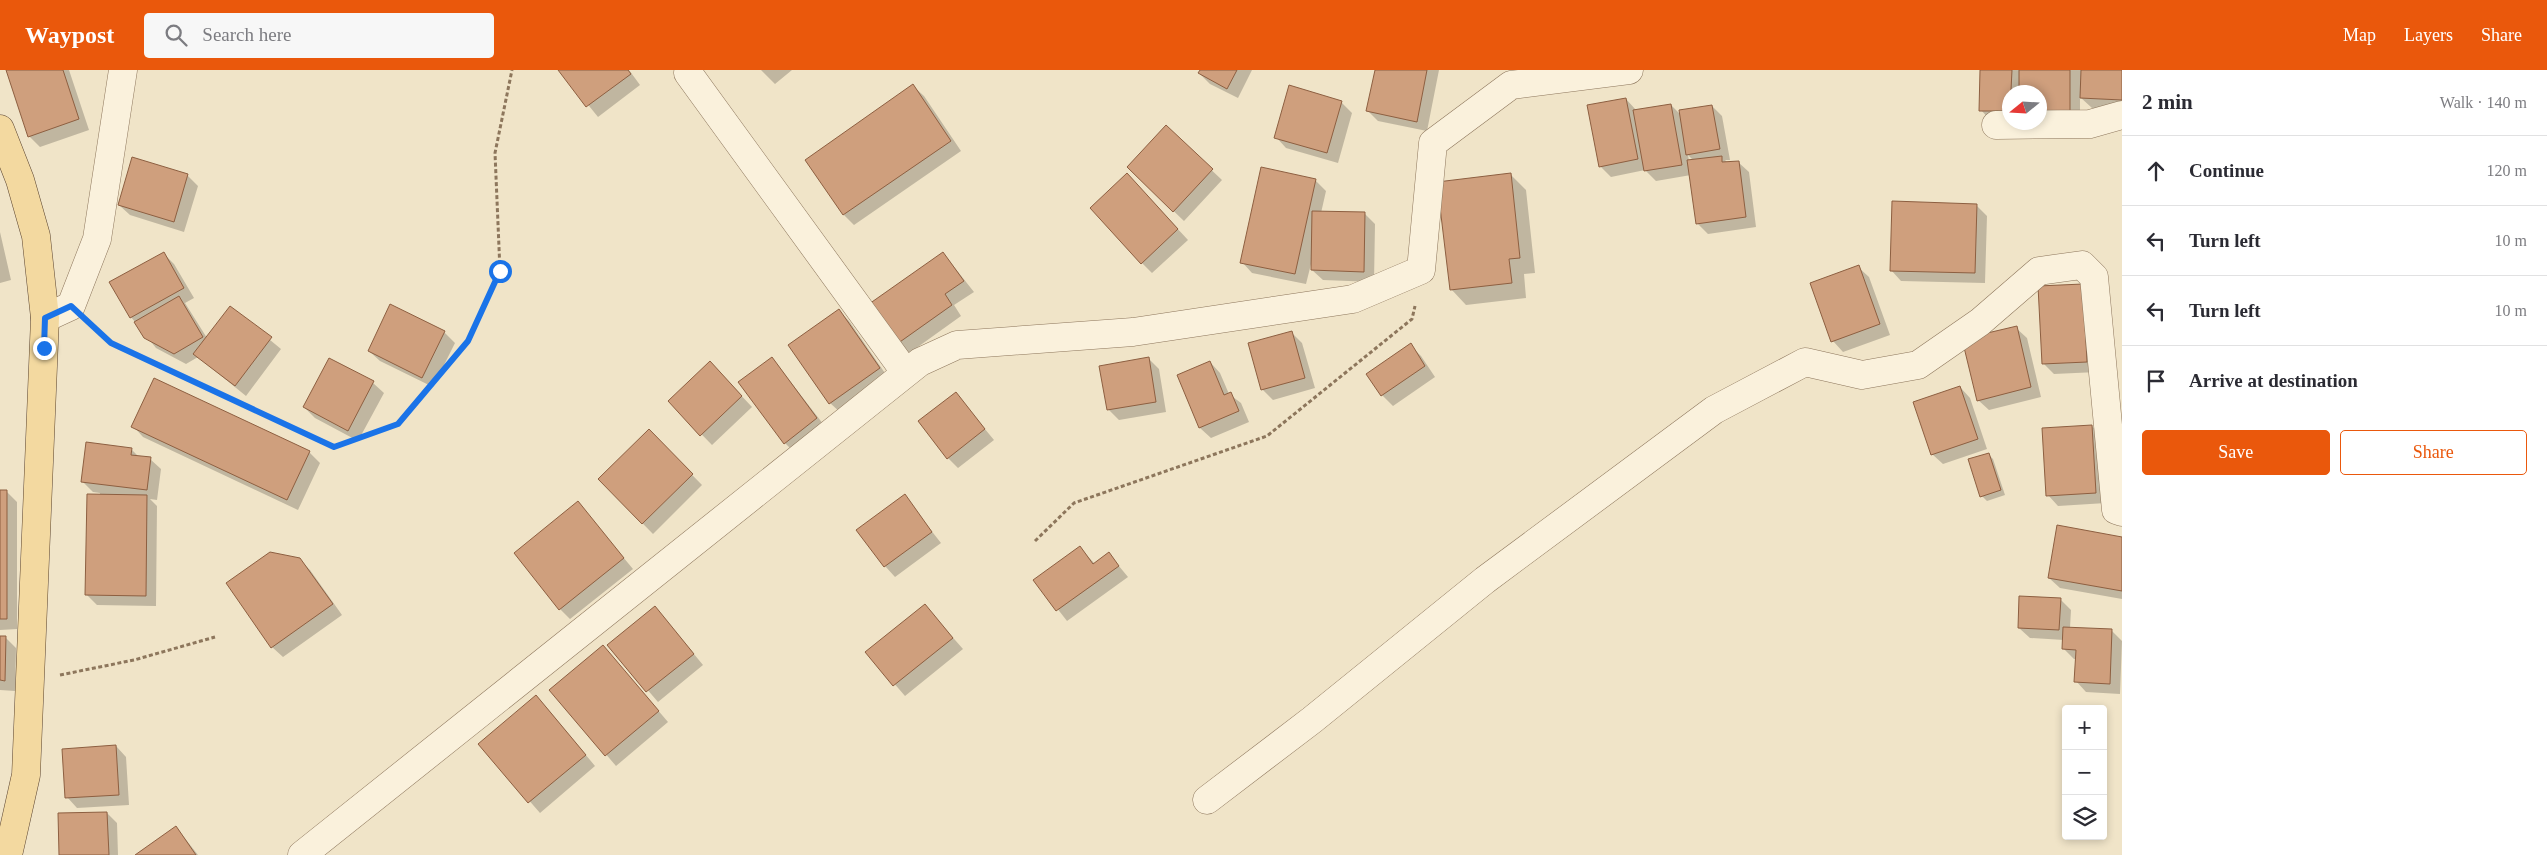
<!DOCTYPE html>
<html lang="en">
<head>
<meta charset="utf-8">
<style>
	:root { --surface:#fff; --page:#f7f7f7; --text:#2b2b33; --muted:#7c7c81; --line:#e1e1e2; --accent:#ea580c }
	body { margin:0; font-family:Georgia,serif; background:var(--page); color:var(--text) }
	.controls { position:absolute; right:15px; bottom:15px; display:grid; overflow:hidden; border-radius:5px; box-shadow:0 2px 8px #0003 }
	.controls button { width:45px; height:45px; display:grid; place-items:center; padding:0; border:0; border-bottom:1px solid var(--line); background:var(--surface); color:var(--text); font:25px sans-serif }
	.compass { position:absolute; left:2002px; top:15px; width:45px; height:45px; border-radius:50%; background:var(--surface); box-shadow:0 2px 8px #0003; rotate:252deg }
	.stop { position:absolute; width:15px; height:15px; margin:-11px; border:4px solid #1a73e8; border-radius:50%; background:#fff }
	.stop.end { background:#1a73e8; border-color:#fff; box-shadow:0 1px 5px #0008 }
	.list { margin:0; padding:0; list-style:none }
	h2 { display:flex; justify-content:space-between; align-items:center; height:65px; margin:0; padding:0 20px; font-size:21px }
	h2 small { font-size:16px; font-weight:400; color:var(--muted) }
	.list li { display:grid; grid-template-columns:32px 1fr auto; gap:15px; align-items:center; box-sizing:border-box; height:70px; padding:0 20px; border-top:1px solid var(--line) }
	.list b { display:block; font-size:19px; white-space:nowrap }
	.list em { font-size:16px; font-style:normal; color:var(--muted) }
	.actions { display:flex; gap:10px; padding:15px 20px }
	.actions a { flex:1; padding:11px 0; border:1px solid var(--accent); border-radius:5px; text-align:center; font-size:18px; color:var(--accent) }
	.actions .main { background:var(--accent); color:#fff }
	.icon { flex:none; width:28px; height:28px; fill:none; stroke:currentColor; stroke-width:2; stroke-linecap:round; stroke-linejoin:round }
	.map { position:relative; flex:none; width:2122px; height:785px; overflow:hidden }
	header { display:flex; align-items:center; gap:30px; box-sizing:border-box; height:70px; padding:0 25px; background:var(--accent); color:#fff }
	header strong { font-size:24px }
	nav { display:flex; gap:28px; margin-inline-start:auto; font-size:18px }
	.search { width:350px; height:45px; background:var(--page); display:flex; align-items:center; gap:12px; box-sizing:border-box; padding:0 18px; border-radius:5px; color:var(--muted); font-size:19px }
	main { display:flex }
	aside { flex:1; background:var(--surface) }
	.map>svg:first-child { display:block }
</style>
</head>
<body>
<header>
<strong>Waypost</strong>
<div class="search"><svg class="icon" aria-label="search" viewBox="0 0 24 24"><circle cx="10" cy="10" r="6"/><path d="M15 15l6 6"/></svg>Search here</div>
<nav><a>Map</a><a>Layers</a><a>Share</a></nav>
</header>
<main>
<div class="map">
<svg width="2122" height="785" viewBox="0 0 2122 785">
	<rect width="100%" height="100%" fill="#f0e4c8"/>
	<path fill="#0003" fill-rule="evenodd" d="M7,0H69L89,60L40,77L29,66Z
		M560,0H629L640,15L598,47Z
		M761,0H792L775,14Z
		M1201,0H1252L1238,28L1210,14L1199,3Z
		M1376,0H1439L1427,61L1378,51L1368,41Z
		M1981,0H2122V39L2092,38L2080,27V56L2040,52V22H2010V51H1991L1981,40Z
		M913,16L924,26L961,81L854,155L844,145Z
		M1626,29L1636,40L1671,35L1681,45L1712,36L1722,46L1730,90H1725L1728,93L1738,92L1749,102L1756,157L1708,164L1697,153L1691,105L1656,111L1645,100L1611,107L1600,96ZM1688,85L1694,91H1689Z
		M1341,32L1352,43L1338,93L1286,78L1276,67Z
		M1166,57L1222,110L1184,151L1139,108Z
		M187,105L198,116L184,162L130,145L119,135Z
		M1511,105L1526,120L1535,203L1524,204L1526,228L1466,235L1451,219Z
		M1315,110L1326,121L1321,143L1365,144L1375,154L1374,212L1323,210L1312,200V190L1306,214L1252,203L1242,192Z
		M1137,115L1188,170L1152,203L1142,193Z
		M1976,135L1987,146L1985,213L1901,211L1891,200Z
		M0,162L11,210L0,213Z
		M163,183L174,194L194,228L185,233L207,268L230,237L281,279L246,326L198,287L186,294L156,278L131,247Z
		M943,183L974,222L954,235L961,246L908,284L870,234Z
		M1858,197L1869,207L1890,265L1843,282L1833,271Z
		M2083,215L2097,302L2054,304L2044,294Z
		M839,241L849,251L889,309L841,343L830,333Z
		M2016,258L2027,268L2041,327L1989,340L1978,330Z
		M444,262L455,273L433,317L380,291L369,281Z
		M1291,262L1302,273L1315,318L1273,330L1262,319Z
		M1410,275L1421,286L1435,307L1393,336L1382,325Z
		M772,288L827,359L795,383L785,373Z
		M1148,288L1159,299L1166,342L1119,350L1108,339Z
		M330,289L373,313L384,323L358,371L315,348L304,337Z
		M1210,292L1220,303L1229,324L1241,333L1249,352L1211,368L1200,358L1178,305Z
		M720,303L752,337L712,375L669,331Z
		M1960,317L1970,328L1987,379L1943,394L1932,384Z
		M956,324L994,370L958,398L948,388Z
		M133,356L309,382L320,393L298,440L143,367Z
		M2092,356L2102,367L2106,433L2058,436L2048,425Z
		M649,361L702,415L653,464L599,409Z
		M131,379L139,387L150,389L161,399L157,430L150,429L157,436L156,536L97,535L86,524L100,423L93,422L83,412Z
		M1988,384L1993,389L2005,425L1987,431L1982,426Z
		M0,421H6L17,432V559L0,560Z
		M904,426L941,473L895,507L885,496Z
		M578,433L633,499L570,549L560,539Z
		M2122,468V529L2060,518L2049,508Z
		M1080,478L1095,494L1109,484L1128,507L1067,551L1035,510Z
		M299,489L310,500L342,545L283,587L272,577Z
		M2060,529L2071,540L2070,558L2112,561L2122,571L2120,624L2086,622L2076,611L2077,589H2074L2063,578L2064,570L2030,568L2019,558Z
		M925,536L963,579L905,626L867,582Z
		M665,549L703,595L658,632L609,575Z
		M0,567H5L16,578L15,621L0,620Z
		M603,576L668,652L616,696L551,620Z
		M546,637L595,696L540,743L480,674Z
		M116,676L126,687L129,735L77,738L67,727Z
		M107,743L117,753L118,785H60Z
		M176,757L198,785H137Z"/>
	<path fill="#cf9f7d" stroke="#8d5f41" d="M6,0H63L79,49L28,67Z
		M558,0H628L631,4L586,37Z
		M1200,0H1237L1227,19L1198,3Z
		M1375,0H1427L1417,52L1366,41Z
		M1980,0H2012L2010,41H1979Z
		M2019,0H2070V46H2040V22H2019Z
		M2081,0H2122V30L2080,28Z
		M913,14L951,71L843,145L805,90Z
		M1289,15L1342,31L1327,83L1274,68Z
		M1626,28L1638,89L1599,97L1587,35Z
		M1671,34L1682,95L1644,101L1633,40Z
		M1712,35L1720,79L1686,85L1679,40Z
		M1166,55L1213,99L1173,142L1127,97Z
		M1722,86V92L1739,91L1746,147L1696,154L1687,90Z
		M132,87L188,104L174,152L118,135Z
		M1261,97L1316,109L1295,204L1240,193Z
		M1127,103L1178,159L1141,194L1090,138Z
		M1511,103L1520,188L1509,189L1512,213L1450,220L1437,112Z
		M1892,131L1977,134L1975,203L1890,201Z
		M1312,141L1365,142L1364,202L1311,200Z
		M164,182L184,218L130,248L109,212Z
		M943,182L964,211L945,224L952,235L897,274L869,234Z
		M1859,195L1880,254L1831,272L1810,213Z
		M2083,214L2087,292L2042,294L2038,216Z
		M179,226L203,267L174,284L144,268L134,252Z
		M390,234L445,261L422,308L368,281Z
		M230,236L272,267L235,316L193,284Z
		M839,239L880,298L829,334L788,275Z
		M2017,256L2031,317L1977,331L1962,269Z
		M1292,261L1305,308L1261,320L1248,273Z
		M1411,273L1425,296L1381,326L1366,304Z
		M772,287L817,348L784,374L738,312Z
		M1149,287L1156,332L1107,340L1099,296Z
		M329,288L374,311L348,361L303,337Z
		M710,291L742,326L700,366L668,331Z
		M1210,291L1224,325L1231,322L1239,341L1199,358L1177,305Z
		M154,308L310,381L287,430L131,357Z
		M1960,316L1978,369L1931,385L1913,332Z
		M956,322L985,359L947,389L918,351Z
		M2092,355L2096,423L2046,426L2042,358Z
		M649,359L693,404L642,454L598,409Z
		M86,372L132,378L131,385L151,387L147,420L81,412Z
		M1989,383L2001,420L1980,427L1968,389Z
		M0,420H7V549H0Z
		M87,424L147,425L146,526L85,525Z
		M905,424L932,462L884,497L856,460Z
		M578,431L624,488L559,540L514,483Z
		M2057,455L2122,467V521L2048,508Z
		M1080,476L1093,494L1109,482L1119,496L1056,541L1033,510Z
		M270,482L300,488L333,534L271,578L226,513Z
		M2019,526L2061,528L2059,560L2018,558Z
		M925,534L953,568L893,616L865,582Z
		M655,536L694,584L646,622L607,575Z
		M2063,557L2112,559L2110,614L2074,612L2076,580L2062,579Z
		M0,566H6L5,611L0,610Z
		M603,575L659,641L605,686L549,620Z
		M536,625L586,685L528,733L478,674Z
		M116,675L119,725L65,728L62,679Z
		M107,742L109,785H59L58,743Z
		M176,756L196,785H135Z"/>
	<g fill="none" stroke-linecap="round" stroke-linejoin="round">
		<defs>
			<path id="minor" d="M688,3L906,303
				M1996,55L2090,54L2122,45
				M45,248L71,236L97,169L123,0
				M1207,730L1312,650L1485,510L1714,340L1805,292L1862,305L1918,295L1980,252L2039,201L2082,195L2094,207L2116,440L2122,442
				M302,785L920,292L957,275L1133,262L1353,229L1421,200L1433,73L1511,15L1629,0"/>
			<path id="major" d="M0,59L20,110L36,166L45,248L26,705L8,785"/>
		</defs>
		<use href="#minor" stroke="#8d765c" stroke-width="29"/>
		<use href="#major" stroke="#5b4430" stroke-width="29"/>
		<path stroke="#8d765c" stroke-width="3" stroke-dasharray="4 2.5" stroke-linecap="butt" d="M92,255L111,273L334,377L399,354L468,271L500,201L495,83L512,0
			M1035,471L1074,433L1267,366L1412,249L1415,236
			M60,605L134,590L215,567"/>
		<use href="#minor" stroke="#faf1dc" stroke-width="28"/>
		<use href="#major" stroke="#f3d9a0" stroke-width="28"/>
	</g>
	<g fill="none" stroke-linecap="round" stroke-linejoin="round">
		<path stroke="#1a73e8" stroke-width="6" d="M44,278L45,248L71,236L111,273L334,377L398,354L468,271L500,201"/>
	</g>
</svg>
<div class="controls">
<button>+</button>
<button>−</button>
<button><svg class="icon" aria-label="layers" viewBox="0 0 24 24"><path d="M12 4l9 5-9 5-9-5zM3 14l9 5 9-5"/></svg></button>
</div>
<svg class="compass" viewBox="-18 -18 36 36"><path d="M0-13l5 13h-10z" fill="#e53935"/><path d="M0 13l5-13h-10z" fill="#7c7c81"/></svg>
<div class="stop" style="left:500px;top:201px"></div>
<div class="stop end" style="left:44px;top:278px"></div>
</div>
<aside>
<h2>2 min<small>Walk · 140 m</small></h2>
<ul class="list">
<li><svg class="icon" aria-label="ahead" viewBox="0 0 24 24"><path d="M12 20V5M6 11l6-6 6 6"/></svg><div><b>Continue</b></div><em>120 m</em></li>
<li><svg class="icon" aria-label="left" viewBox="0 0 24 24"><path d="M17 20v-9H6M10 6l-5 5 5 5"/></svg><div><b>Turn left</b></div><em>10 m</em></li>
<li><svg class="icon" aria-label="left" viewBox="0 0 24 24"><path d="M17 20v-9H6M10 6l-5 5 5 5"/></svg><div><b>Turn left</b></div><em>10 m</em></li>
<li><svg class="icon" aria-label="arrive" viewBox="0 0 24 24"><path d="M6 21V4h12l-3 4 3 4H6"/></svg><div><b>Arrive at destination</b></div></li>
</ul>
<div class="actions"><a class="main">Save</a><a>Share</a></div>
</aside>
</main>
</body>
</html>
